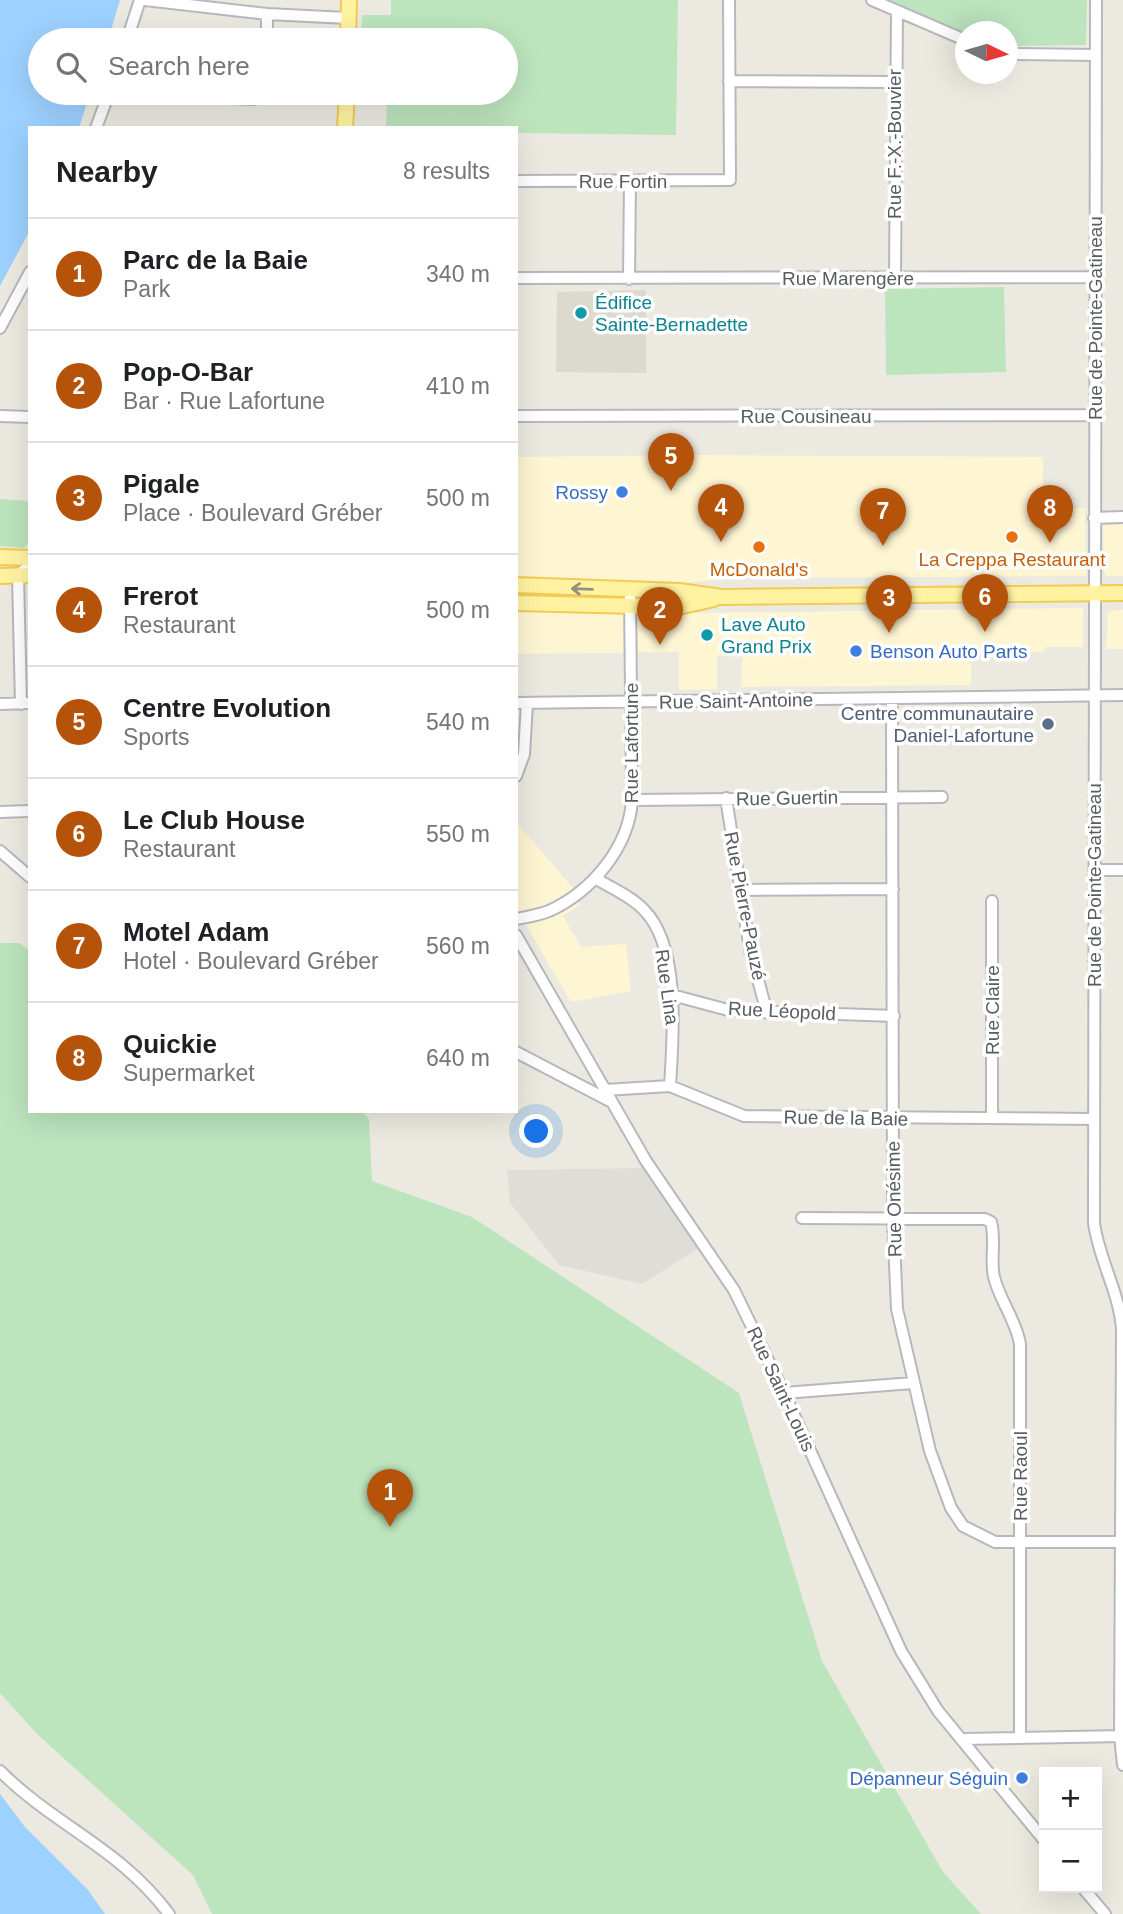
<!DOCTYPE html>
<html lang="en">
<head>
<meta charset="utf-8">
<style>
	:root { --surface:#fff; --page:#f2f2f2; --text:#202124; --muted:#757577; --line:#e0e0e0; --accent:#b45309 }
	body { margin:0; font-family:Arial,sans-serif; background:var(--page); color:var(--text) }
	.controls { position:absolute; right:21px; bottom:21px; display:grid; overflow:hidden; border-radius:0px; box-shadow:0 7px 28px #0002 }
	.controls button { width:63px; height:63px; display:grid; place-items:center; padding:0; border:0; border-bottom:2px solid var(--line); background:var(--surface); color:var(--text); font:35px sans-serif }
	.compass { position:absolute; left:955px; top:21px; width:63px; height:63px; border-radius:50%; background:var(--surface); box-shadow:0 7px 28px #0002; rotate:95deg }
	.you { position:absolute; left:537px; top:1132px; width:24px; height:24px; margin:-18px; border:5px solid #fff; border-radius:50%; background:#1a73e8; box-shadow:0 0 0 10px #1a73e833 }
	.badge { display:grid; place-items:center; width:46px; height:46px; border-radius:50%; background:var(--accent); color:#fff; font-size:23px; font-weight:700 }
	.pin { position:absolute; translate:-50% -58px; filter:drop-shadow(0 2px 4px #0008) }
	.pin::after { content:''; position:absolute; top:37px; width:24px; height:21px; background:inherit; clip-path:polygon(0 0,100% 0,50% 100%) }
	.list { margin:0; padding:0; list-style:none }
	h2 { display:flex; justify-content:space-between; align-items:center; height:91px; margin:0; padding:0 28px; font-size:30px }
	h2 small { font-size:23px; font-weight:400; color:var(--muted) }
	.list li { display:grid; grid-template-columns:46px 1fr auto; gap:21px; align-items:center; box-sizing:border-box; height:112px; padding:0 28px; border-top:2px solid var(--line) }
	.list b { display:block; font-size:26px; white-space:nowrap }
	.list p { margin:0; font-size:23px; white-space:nowrap; color:var(--muted) }
	.list em { font-size:23px; font-style:normal; color:var(--muted) }
	.icon { flex:none; width:38px; height:38px; fill:none; stroke:currentColor; stroke-width:2; stroke-linecap:round; stroke-linejoin:round }
	.map { position:relative; flex:none; width:1123px; height:1914px; overflow:hidden }
	.search { position:absolute; background:var(--surface); box-shadow:0 7px 28px #0002; left:28px; top:28px; width:490px; height:77px; display:flex; align-items:center; gap:18px; box-sizing:border-box; padding:0 24px; border-radius:38px; color:var(--muted); font-size:26px }
	.panel { position:absolute; background:var(--surface); box-shadow:0 7px 28px #0002; left:28px; top:126px; width:490px; height:987px; border-radius:0px }
	.map>svg:first-child { display:block }
</style>
</head>
<body>
<div class="map">
<svg width="1123" height="1914" viewBox="0 0 1123 1914">
	<rect width="100%" height="100%" fill="#eceae0"/>
	<path fill="#fef5d3" d="M688,455L1043,457V509L1085,508L1086,576L732,578L688,583L516,581V457Z
		M1103,524H1123V576H1106L1104,573Z
		M1083,608V647H1045L1044,652H971V685L741,687L742,656H717V689L679,690V652L516,654V611L617,614Z
		M1123,610V649H1106L1108,611Z
		M516,822L573,888L580,905L563,916L581,947L626,944L631,991L571,1002L516,908Z"/>
	<path fill="#dfddd8" d="M645,1168L704,1245L642,1284L559,1265L510,1203L507,1170Z"/>
	<path fill="#dcd9ce" d="M646,290V373L556,372L557,292Z"/>
	<path fill="#bce4bd" d="M391,0H678L676,135L516,133V128H386L387,93H506V40H361L362,15H391Z
		M887,0H1087L1086,45L1008,46L1007,32L965,33Z
		M1004,287L1006,372L886,375L885,289Z
		M0,499L30,501L28,544L24,548L0,546Z
		M0,943H19L30,951V1111H362L369,1119L372,1181L472,1217L739,1393L822,1661L943,1872L981,1914H212L193,1875L38,1735L0,1693Z"/>
	<path fill="#9dd1ff" d="M0,0H120L108,40H40V93H90L79,128H30V230L0,286Z
		M0,1794L25,1827L88,1890L105,1914H0Z"/>
	<g fill="none" stroke-linecap="round" stroke-linejoin="round">
		<defs>
			<path id="minor" d="M145,0L267,14L348,18
				M872,0L965,40
				M1096,0L1094,1223C1099,1260 1119,1291 1122,1329L1120,1736L1123,1765
				M127,40L140,0
				M267,40V14
				M1007,54L1096,55
				M729,81L894,82
				M176,96L254,99L263,93
				M96,128L109,93
				M516,181L730,180L729,0
				M516,278L1095,277
				M895,278L897,11
				M629,279L630,181
				M0,328L30,272
				M0,416L30,417
				M516,416L1095,415
				M1094,518L1123,517
				M892,699L893,1219L897,1309L930,1451L951,1508L963,1526L995,1542H1121
				M516,703L1123,695
				M0,704L30,703
				M21,704L18,575L30,565
				M516,776L524,754L527,703
				M726,798L750,950L767,1013
				M632,800L942,797
				M0,812L30,811
				M0,851L30,877
				M1094,870H1123
				M595,878C611,888 631,896 644,910C681,947 673,1038 670,1086
				M739,890L893,889
				M516,919C527,917 539,915 549,911C591,892 629,848 632,800L630,591
				M516,935L646,1161L734,1290L784,1393L901,1651L938,1711L1044,1840
				M672,995L728,1010L894,1016
				M516,1052L610,1101
				M605,1090L670,1086L744,1116L1094,1119
				M992,1118V901
				M802,1218L985,1219L991,1222C996,1240 990,1260 994,1277C1000,1301 1016,1320 1020,1344V1735
				M784,1393L913,1383
				M963,1739L1123,1736
				M0,1771C55,1826 120,1848 169,1914
				M1083,1888L1105,1914"/>
			<path id="major" d="M348,40L349,0
				M345,128L347,93
				M0,557L30,558
				M0,576L30,575
				M516,585L679,591L722,597L1123,593
				M516,603L678,607L714,599"/>
		</defs>
		<use href="#minor" stroke="#b6b8bd" stroke-width="14"/>
		<use href="#major" stroke="#f1cb54" stroke-width="18"/>
		<use href="#minor" stroke="#fff" stroke-width="10"/>
		<use href="#major" stroke="#fff3a2" stroke-width="14"/>
	</g>
	<defs><path id="oneway-shaft" d="M-6 0H5M1.5-3L5.5 0L1.5 3" fill="none" stroke-width="1.6" stroke-linecap="round" stroke-linejoin="round" transform="scale(1.75)"/></defs>
	<use stroke="#939178" href="#oneway-shaft" transform="translate(582 589) rotate(-178)"/>
	<g fill="#0f9aa8" stroke="#fff" stroke-width="2.5">
		<circle cx="581" cy="313" r="7"/>
		<circle cx="707" cy="635" r="7"/>
	</g>
	<g fill="#3f7fe0" stroke="#fff" stroke-width="2.5">
		<circle cx="622" cy="492" r="7"/>
		<circle cx="856" cy="651" r="7"/>
		<circle cx="1022" cy="1778" r="7"/>
	</g>
	<g fill="#e8710a" stroke="#fff" stroke-width="2.5">
		<circle cx="1012" cy="537" r="7"/>
		<circle cx="759" cy="547" r="7"/>
	</g>
	<circle fill="#5c6f8a" stroke="#fff" stroke-width="2.5" cx="1048" cy="724" r="7"/>
	<g text-anchor="middle" dominant-baseline="central" stroke-width="7" stroke-linejoin="round" paint-order="stroke">
		<g font-size="19" fill="#595c61" stroke="#fff">
			<text transform="translate(894 144) rotate(-90)">Rue F.-X.-Bouvier</text>
			<text x="623" y="181">Rue Fortin</text>
			<text x="848" y="278">Rue Marengère</text>
			<text transform="translate(1095 318) rotate(-90)">Rue de Pointe-Gatineau</text>
			<text x="806" y="416">Rue Cousineau</text>
			<text transform="translate(736 701) rotate(-1)">Rue Saint-Antoine</text>
			<text transform="translate(631 743) rotate(-90)">Rue Lafortune</text>
			<text transform="translate(787 798) rotate(-1)">Rue Guertin</text>
			<text transform="translate(1094 885) rotate(-90)">Rue de Pointe-Gatineau</text>
			<text transform="translate(745 906) rotate(79)">Rue Pierre-Pauzé</text>
			<text transform="translate(667 987) rotate(82)">Rue Lina</text>
			<text transform="translate(992 1010) rotate(-90)">Rue Claire</text>
			<text transform="translate(782 1011) rotate(3)">Rue Léopold</text>
			<text transform="translate(846 1118) rotate(1)">Rue de la Baie</text>
			<text transform="translate(894 1199) rotate(-91)">Rue Onésime</text>
			<text transform="translate(781 1389) rotate(65)">Rue Saint-Louis</text>
			<text transform="translate(1020 1476) rotate(-90)">Rue Raoul</text>
		</g>
		<g font-size="19" fill="#0d838f" stroke="#fff" text-anchor="start">
			<text x="595" y="302">Édifice<tspan x="595" dy="22">Sainte-Bernadette</tspan></text>
			<text x="721" y="624">Lave Auto<tspan x="721" dy="22">Grand Prix</tspan></text>
		</g>
		<g font-size="19" fill="#366cbe" stroke="#fff" text-anchor="end">
			<text x="608" y="492">Rossy</text>
			<text x="870" y="651" text-anchor="start">Benson Auto Parts</text>
			<text x="1008" y="1778">Dépanneur Séguin</text>
		</g>
		<g font-size="19" fill="#c56008" stroke="#fff">
			<text x="1012" y="559">La Creppa Restaurant</text>
			<text x="759" y="569">McDonald's</text>
		</g>
		<g font-size="19" fill="#4e5e75" stroke="#fff" text-anchor="end">
			<text x="1034" y="713">Centre communautaire<tspan x="1034" dy="22">Daniel-Lafortune</tspan></text>
		</g>
	</g>
</svg>
<div class="controls">
<button>+</button>
<button>−</button>
</div>
<svg class="compass" viewBox="-18 -18 36 36"><path d="M0-13l5 13h-10z" fill="#e53935"/><path d="M0 13l5-13h-10z" fill="#757577"/></svg>
<div class="you"></div>
<div class="pin badge" style="left:390px;top:1527px">1</div>
<div class="pin badge" style="left:660px;top:645px">2</div>
<div class="pin badge" style="left:889px;top:633px">3</div>
<div class="pin badge" style="left:721px;top:542px">4</div>
<div class="pin badge" style="left:671px;top:491px">5</div>
<div class="pin badge" style="left:985px;top:632px">6</div>
<div class="pin badge" style="left:883px;top:546px">7</div>
<div class="pin badge" style="left:1050px;top:543px">8</div>
<div class="search"><svg class="icon" aria-label="search" viewBox="0 0 24 24"><circle cx="10" cy="10" r="6"/><path d="M15 15l6 6"/></svg>Search here</div>
<section class="panel">
<h2>Nearby<small>8 results</small></h2>
<ul class="list">
<li><span class="badge">1</span><div><b>Parc de la Baie</b><p>Park</p></div><em>340 m</em></li>
<li><span class="badge">2</span><div><b>Pop-O-Bar</b><p>Bar · Rue Lafortune</p></div><em>410 m</em></li>
<li><span class="badge">3</span><div><b>Pigale</b><p>Place · Boulevard Gréber</p></div><em>500 m</em></li>
<li><span class="badge">4</span><div><b>Frerot</b><p>Restaurant</p></div><em>500 m</em></li>
<li><span class="badge">5</span><div><b>Centre Evolution</b><p>Sports</p></div><em>540 m</em></li>
<li><span class="badge">6</span><div><b>Le Club House</b><p>Restaurant</p></div><em>550 m</em></li>
<li><span class="badge">7</span><div><b>Motel Adam</b><p>Hotel · Boulevard Gréber</p></div><em>560 m</em></li>
<li><span class="badge">8</span><div><b>Quickie</b><p>Supermarket</p></div><em>640 m</em></li>
</ul>
</section>
</div>
</body>
</html>
